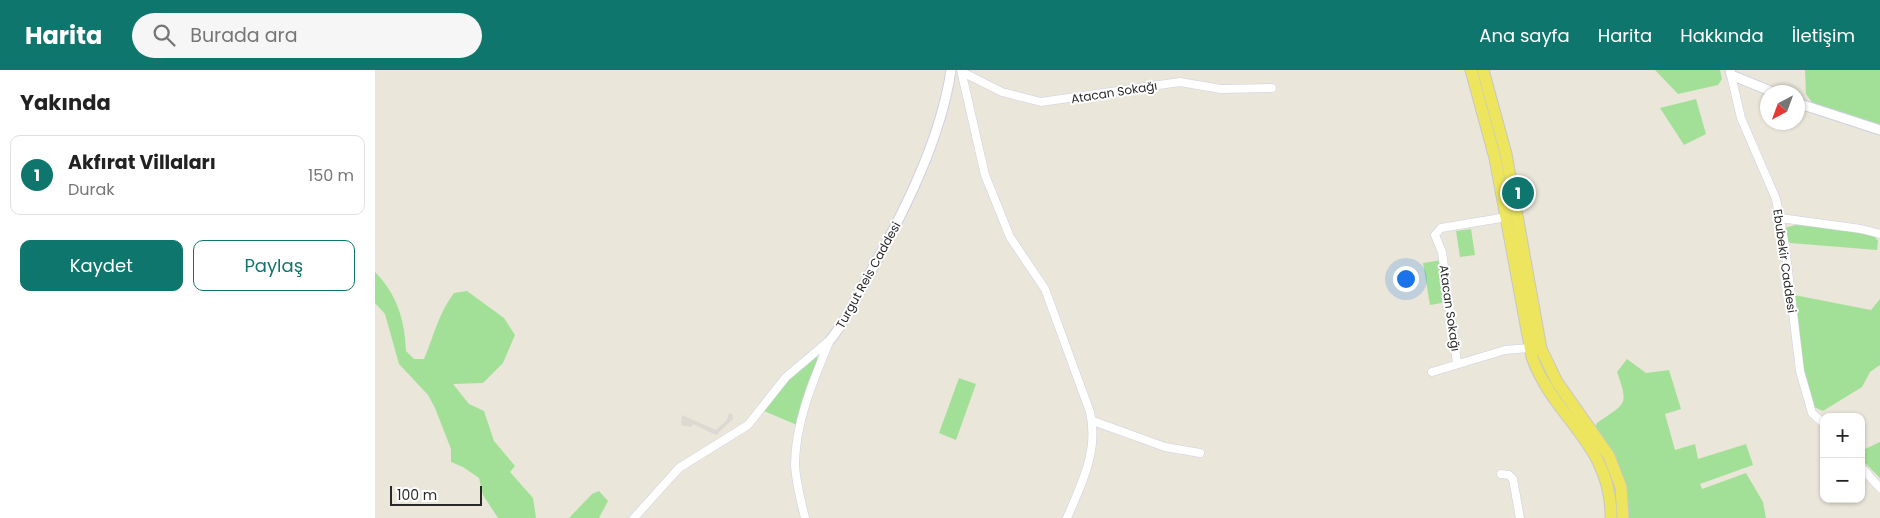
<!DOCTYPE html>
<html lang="tr">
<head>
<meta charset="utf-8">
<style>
	:root { --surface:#fff; --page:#f6f6f6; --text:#222; --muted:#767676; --line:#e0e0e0; --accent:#0f766e }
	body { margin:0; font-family:Poppins,sans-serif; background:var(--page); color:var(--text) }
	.controls { position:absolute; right:15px; bottom:15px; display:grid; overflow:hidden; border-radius:10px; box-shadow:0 1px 4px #0004 }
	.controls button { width:45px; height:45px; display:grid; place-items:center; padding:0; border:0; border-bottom:1px solid var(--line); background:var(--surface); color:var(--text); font:25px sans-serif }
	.compass { position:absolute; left:1385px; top:15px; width:45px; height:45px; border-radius:50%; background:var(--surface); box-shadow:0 1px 4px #0004; rotate:221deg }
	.scale { position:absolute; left:15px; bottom:12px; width:92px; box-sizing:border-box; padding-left:5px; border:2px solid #282828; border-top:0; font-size:14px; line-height:18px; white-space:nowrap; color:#282828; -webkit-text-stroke:4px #fff; paint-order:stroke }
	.you { position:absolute; left:1030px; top:208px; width:18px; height:18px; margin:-12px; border:4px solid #fff; border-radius:50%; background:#1a73e8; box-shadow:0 0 0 8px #1a73e833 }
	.badge { display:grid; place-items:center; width:32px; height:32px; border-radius:50%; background:var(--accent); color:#fff; font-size:16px; font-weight:700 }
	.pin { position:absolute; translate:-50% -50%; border:2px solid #fff; box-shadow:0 1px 5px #0006 }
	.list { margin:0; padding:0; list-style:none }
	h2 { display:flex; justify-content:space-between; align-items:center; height:65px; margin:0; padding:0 20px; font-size:21px }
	h2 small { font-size:16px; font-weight:400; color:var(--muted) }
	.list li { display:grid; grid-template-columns:32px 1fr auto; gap:15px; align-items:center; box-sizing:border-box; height:80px; margin:0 10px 10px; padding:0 10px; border:1px solid var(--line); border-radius:10px }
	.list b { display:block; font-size:19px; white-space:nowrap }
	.list p { margin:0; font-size:16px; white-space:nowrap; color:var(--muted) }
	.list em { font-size:16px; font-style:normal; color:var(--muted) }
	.actions { display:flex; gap:10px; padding:15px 20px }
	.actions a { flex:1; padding:11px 0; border:1px solid var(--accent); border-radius:10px; text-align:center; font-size:18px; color:var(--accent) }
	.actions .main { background:var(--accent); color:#fff }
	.icon { flex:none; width:28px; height:28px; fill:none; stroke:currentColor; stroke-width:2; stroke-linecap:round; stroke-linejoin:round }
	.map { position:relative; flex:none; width:1505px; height:448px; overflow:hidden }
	header { display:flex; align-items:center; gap:30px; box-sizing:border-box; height:70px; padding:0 25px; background:var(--accent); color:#fff }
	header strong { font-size:24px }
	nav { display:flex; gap:28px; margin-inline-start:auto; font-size:18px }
	.search { width:350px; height:45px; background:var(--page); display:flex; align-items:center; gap:12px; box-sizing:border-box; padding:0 18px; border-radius:28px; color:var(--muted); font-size:19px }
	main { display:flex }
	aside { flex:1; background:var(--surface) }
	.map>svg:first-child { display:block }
</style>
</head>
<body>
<header>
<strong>Harita</strong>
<div class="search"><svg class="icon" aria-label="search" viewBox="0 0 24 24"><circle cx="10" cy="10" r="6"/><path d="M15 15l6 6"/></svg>Burada ara</div>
<nav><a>Ana sayfa</a><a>Harita</a><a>Hakkında</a><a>İletişim</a></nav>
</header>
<main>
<aside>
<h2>Yakında<small></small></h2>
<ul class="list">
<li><span class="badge">1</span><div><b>Akfırat Villaları</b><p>Durak</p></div><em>150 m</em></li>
</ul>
<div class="actions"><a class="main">Kaydet</a><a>Paylaş</a></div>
</aside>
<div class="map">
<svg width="1505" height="448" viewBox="0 0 1505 448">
	<rect width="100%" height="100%" fill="#eae6da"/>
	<path fill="#a3e097" d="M1280,0H1345L1347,9L1343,15L1303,24Z
		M1430,0H1505V56L1438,34L1431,24Z
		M1321,29L1331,64L1309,75L1285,38Z
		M1421,155L1457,158L1499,166L1503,171L1502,180L1415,173L1410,167L1409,158Z
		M1096,159L1100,185L1085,187L1081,161Z
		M1067,190L1073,232L1055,235L1048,193Z
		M0,202C22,224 30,251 31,281L39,289H49C59,266 63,244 79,223L92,221L129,248L140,265L128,293L108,313L78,314L94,334L109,341L119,371L140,396L135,402L158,428L161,448H123L108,425L104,408L88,397L76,392V379L60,338L53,325L24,294L10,244L0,233Z
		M1419,225L1496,240L1505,229V295L1495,302L1487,317L1448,341L1439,337L1429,302Z
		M441,287L444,288L432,315L422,355L389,341L406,316Z
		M1252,289L1271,303L1294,300L1306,339L1290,344L1300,380L1320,374L1323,389L1371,374L1378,395L1325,414L1327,419L1371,403L1388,432L1391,448H1252C1249,409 1243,388 1220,357L1222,353C1251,333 1254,336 1242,302Z
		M584,308L601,314L581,370L564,363Z
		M1505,372V408L1486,389V381Z
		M224,421L233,431L224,448H194L217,424Z"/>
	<path fill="#dbd9d1" d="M354,343L358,345V349L341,365L318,354L316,357L306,355L307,345L341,360L352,350Z"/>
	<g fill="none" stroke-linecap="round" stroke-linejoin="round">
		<defs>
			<path id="minor" d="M586,0L610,105L635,167L670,219L715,342C724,380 707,413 692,448
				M587,2L627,22L666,32L805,12L846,19L897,18
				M1356,5L1366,48L1401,129L1410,176L1425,301L1437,343L1449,354
				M1405,148L1486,159L1505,164
				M1082,293L1067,182L1060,165L1066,158L1132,147
				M1057,302L1130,280L1154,278
				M718,351L790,377L825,383
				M1486,397L1505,418
				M1126,404L1134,405L1138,409L1145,448
				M259,448L304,398L373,355L411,307L456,269
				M430,448C426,431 421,413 420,395C420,352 439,309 455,270"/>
			<path id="tertiary" d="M1355,0L1356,5L1398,22
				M1422,33L1505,60
				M456,269C472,249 483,225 495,203C529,142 566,69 576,0"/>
			<path id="primary" d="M1096,0L1120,88L1157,287C1179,349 1237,374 1236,448
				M1108,0L1131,84L1166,279L1182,312L1234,386L1246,417L1248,448"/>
		</defs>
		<use href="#minor" stroke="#cfcfe1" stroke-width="9"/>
		<use href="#tertiary" stroke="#cfcfe1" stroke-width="11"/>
		<use href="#primary" stroke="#c7c7c7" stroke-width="13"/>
		<use href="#minor" stroke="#fff" stroke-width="8"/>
		<use href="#tertiary" stroke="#fff" stroke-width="9"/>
		<use href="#primary" stroke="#ece55d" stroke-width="11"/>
	</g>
	<g text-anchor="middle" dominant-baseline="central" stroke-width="4" stroke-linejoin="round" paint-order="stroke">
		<g font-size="12" fill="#282828" stroke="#fff">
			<text transform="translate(739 22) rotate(-9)">Atacan Sokağı</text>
			<text transform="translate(1410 191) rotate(82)">Ebubekir Caddesi</text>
			<text transform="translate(493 205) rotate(-61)">Turgut Reis Caddesi</text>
			<text transform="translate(1075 238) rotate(82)">Atacan Sokağı</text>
		</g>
	</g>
</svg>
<div class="controls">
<button>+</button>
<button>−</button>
</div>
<svg class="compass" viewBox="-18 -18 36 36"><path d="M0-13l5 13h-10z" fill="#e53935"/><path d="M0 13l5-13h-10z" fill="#767676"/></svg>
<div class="scale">100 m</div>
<div class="you"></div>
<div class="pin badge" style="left:1143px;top:123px">1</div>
</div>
</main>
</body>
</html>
